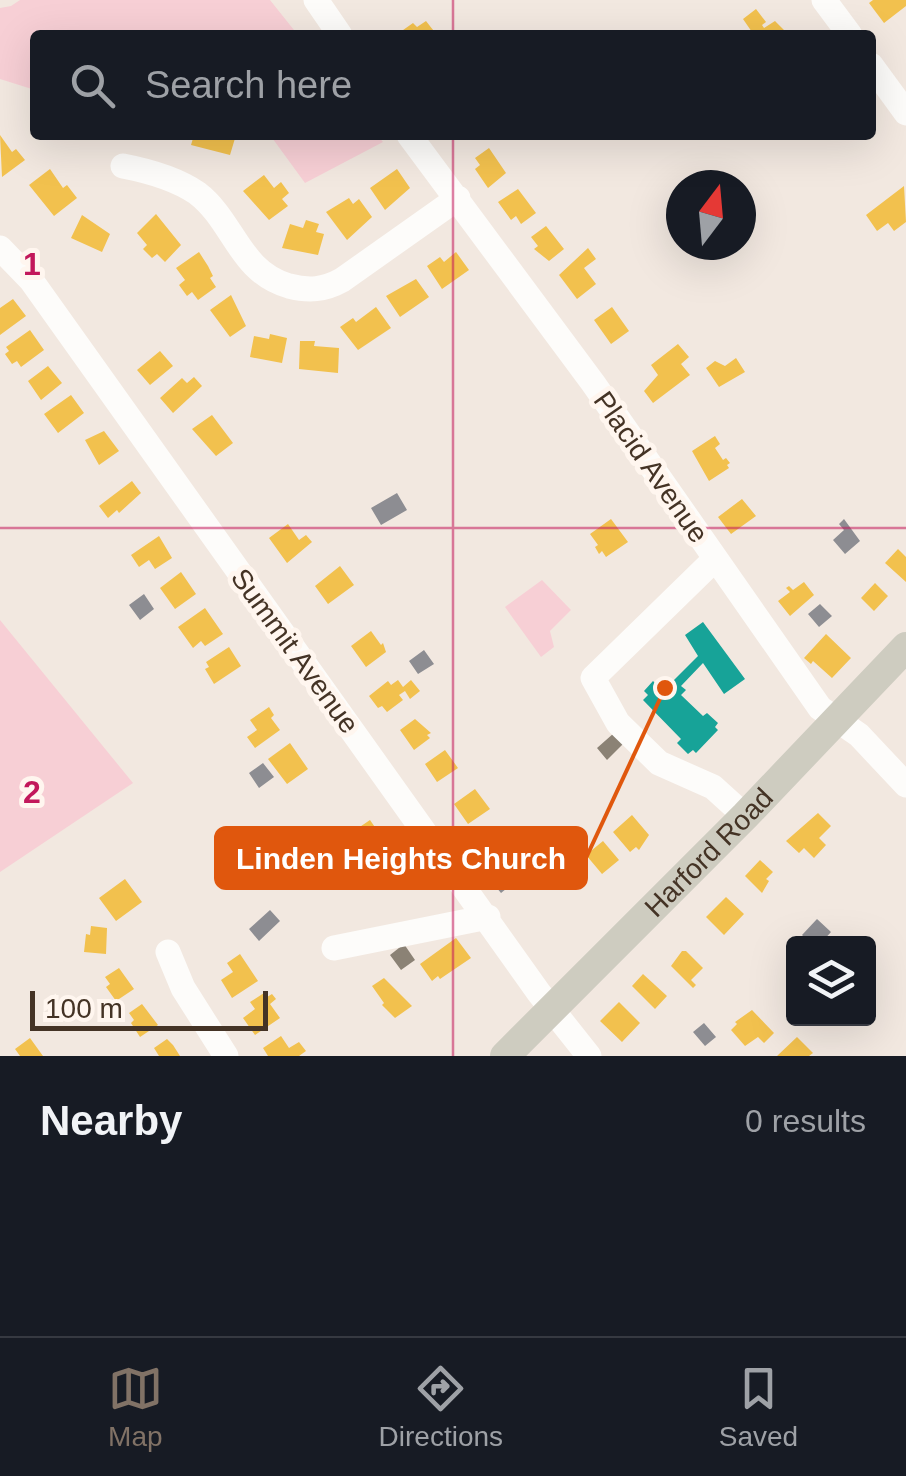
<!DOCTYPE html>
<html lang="en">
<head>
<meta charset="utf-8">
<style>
	:root { --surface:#171b24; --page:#20242c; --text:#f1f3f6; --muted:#9ea1a6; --line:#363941; --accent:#817266 }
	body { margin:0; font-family:Arial,sans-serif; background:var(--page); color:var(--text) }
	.controls { position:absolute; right:30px; bottom:30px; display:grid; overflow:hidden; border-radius:10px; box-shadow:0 10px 40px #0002 }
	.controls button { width:90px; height:90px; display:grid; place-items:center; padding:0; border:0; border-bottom:2px solid var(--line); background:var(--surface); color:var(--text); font:50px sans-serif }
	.compass { position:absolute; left:666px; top:170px; width:90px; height:90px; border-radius:50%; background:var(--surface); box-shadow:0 10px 40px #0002; rotate:16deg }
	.scale { position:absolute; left:30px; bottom:25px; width:238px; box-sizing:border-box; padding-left:10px; border:5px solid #443325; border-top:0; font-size:28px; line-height:35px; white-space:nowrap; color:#443325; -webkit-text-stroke:8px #fff6ef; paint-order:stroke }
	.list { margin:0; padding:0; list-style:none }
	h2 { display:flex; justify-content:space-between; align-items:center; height:130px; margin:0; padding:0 40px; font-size:42px }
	h2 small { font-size:32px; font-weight:400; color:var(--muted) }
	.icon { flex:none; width:55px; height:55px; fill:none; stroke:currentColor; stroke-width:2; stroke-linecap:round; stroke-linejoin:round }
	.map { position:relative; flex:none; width:906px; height:1056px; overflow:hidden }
	.search { position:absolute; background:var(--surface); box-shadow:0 10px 40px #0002; left:30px; right:30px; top:30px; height:110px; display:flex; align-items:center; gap:25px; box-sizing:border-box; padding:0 35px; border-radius:10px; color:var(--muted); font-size:38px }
	.sheet { height:280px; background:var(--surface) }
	nav { display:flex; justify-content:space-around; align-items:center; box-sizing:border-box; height:140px; border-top:2px solid var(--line); background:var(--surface); font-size:28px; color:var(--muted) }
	nav a { display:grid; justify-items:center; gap:5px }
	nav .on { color:var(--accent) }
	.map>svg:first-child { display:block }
</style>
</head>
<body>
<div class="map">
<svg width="906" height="1056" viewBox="0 0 906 1056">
	<rect width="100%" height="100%" fill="#f2e8e0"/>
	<path fill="#f7cfd5" d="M20,0H270L298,35H35V90L0,79V8L11,6Z
		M270,135H377L383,142L305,183Z
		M542,580L571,610L550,631L554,647L541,657L505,607Z
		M0,620L133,783L0,872Z"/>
	<path fill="#f2c14e" d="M873,0H906V6L884,23L869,3Z
		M756,9L766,22L762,25L764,28L775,21L789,35H754L743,19Z
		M426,21L437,35H396L413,23L417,27Z
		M0,135L12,152L16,149L25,160L2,177Z
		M194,135H236L230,155L191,145Z
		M489,148L506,173L488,188L475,169L480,165L475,158Z
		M50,169L63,188L67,185L77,198L54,216L29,185Z
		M397,169L410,188L385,210L370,188Z
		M264,175L274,188L281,182L289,193L282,199L288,206L269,220L243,191Z
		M904,186L906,222L894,231L888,223L877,231L866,215Z
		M518,189L536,213L521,224L516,216L511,220L498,202Z
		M349,198L353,204L359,199L372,217L347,240L326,212Z
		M156,214L181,245L165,262L157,254L152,258L143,249L147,245L137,233Z
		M82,215L110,234L102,252L71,238Z
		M306,220L319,224L316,232L324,234L318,255L282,248L290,224L303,228Z
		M546,226L564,249L549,261L534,249L538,246L531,237Z
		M588,248L596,259L584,268L596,284L577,299L559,275Z
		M199,252L208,266L213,276L210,278L216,287L198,300L192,292L187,296L179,285L185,280L176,268Z
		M456,252L469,270L442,289L427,266L440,257L444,262Z
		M416,279L429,297L400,317L386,296Z
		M231,295L246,326L230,337L210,310Z
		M13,299L26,316L0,335V308Z
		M376,307L391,328L358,350L340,327L353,318L356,322Z
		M612,307L629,331L611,344L594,320Z
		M30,330L44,350L21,367L17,361L12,364L5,354L9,351L6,347Z
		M270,334L287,338L282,363L250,357L254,336L269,339Z
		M300,341H315L314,346L339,348L338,373L299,369Z
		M678,344L689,357L681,364L690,375L653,403L644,391L658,375L651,365Z
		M160,351L173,366L150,385L137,370Z
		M736,358L745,372L719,387L706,368L715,361L725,366Z
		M48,366L62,383L41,400L28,381Z
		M194,377L202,386L173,413L160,398L182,378L187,383Z
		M71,395L84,413L58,433L44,414Z
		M212,415L233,443L216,456L192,429Z
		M104,431L119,451L99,465L85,440Z
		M715,436L720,444L715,448L723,460L726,458L730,463L727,465L729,468L709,481L692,451Z
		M132,481L141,493L119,513L117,510L108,518L99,506Z
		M742,499L756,516L731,534L718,517Z
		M611,519L628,542L606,557L602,551L599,554L595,547L598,545L590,534Z
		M288,524L299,540L306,535L312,542L287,563L269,538Z
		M159,536L172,558L155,569L149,560L139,567L131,555Z
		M898,549L906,557V582L885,563Z
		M340,566L354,585L328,604L315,586Z
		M181,572L196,594L175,609L160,588Z
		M804,582L814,595L790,616L778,601L790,592L786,588L789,586L793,590Z
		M875,583L888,596L874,611L861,598Z
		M205,608L223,634L205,646L201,641L193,648L178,627Z
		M371,631L381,645L383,643L386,652L366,667L351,646Z
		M826,634L851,658L832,678L813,661L811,664L804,658Z
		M229,647L241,666L214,684L205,669L209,667L206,662Z
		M398,680L403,687L411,680L420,691L410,699L405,691L399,695L403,700L387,712L382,706L378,708L369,696L388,681L391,685Z
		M269,707L274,715L271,718L280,730L255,748L247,737L257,730L250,720Z
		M415,719L431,733L427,735L430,738L414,750L400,730Z
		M290,743L308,769L287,784L268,759Z
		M445,750L458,768L437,782L425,764Z
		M475,789L490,809L468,824L454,804Z
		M818,813L831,826L819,838L826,845L814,858L804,848L799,853L786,841Z
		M632,815L649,835L639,850L636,847L630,852L613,832Z
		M370,820L381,836L368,845L371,849L367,852L364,849L356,854L353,850L348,854L339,841Z
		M603,841L619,860L602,874L586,855Z
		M760,860L773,872L766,879L769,881L762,893L745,876Z
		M125,879L142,902L116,921L99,898Z
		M726,897L744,914L724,935L706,917Z
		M91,926L107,928L106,954L84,952L86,934L90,935Z
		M456,938L471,958L440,979L438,976L432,981L420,964Z
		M682,951H686L703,968L691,980L696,985L693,988L671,966Z
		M240,954L258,981L232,998L221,980L233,972L227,963Z
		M119,968L134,989L116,1001L106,987L110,984L105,977Z
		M643,974L667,996L655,1009L632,986Z
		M384,978L412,1006L395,1018L382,1005L384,1003L372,986Z
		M264,993L267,997L272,994L276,999L270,1004L280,1018L255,1035L243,1018L255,1009L250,1002Z
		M619,1002L640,1023L622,1042L600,1021Z
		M142,1004L158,1025L140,1037L131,1023L134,1020L129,1013Z
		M752,1010L774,1033L764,1043L758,1037L745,1046L731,1030L737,1024L735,1022Z
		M281,1036L289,1048L299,1042L306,1051L299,1056H268L263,1048Z
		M797,1037L813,1053L809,1056H777Z
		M30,1038L43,1056H20L15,1049Z
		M167,1039L173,1045L180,1056H159L154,1048Z"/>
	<path fill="#17a398" d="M703,622L745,679L724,694L703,663L681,686L686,690L681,695L703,716L707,713L718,723L715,727L718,730L696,753L693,750L688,754L677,743L681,739L643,700L648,695L644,691L653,681L657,685L663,679L669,685L698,656L685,635Z"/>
	<path fill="#8d8d92" d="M397,493L407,510L381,525L371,508Z
		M844,519L860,541L845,554L833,540L844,530L839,524Z
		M144,594L154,609L140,620L129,605Z
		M820,604L832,616L819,627L808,614Z
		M424,650L434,664L418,674L409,661Z
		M263,763L274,777L259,788L249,773Z
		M502,861L517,880L501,893L485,874Z
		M270,910L280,921L259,941L249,929Z
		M817,919L831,932L820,944H811L802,935Z
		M704,1023L716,1037L705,1046L693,1032Z"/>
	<path fill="#8b8275" d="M614,733L624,743L607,760L597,748Z
		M404,944L415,960L401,970L390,955Z"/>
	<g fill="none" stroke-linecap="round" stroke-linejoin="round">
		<path stroke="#fdfcfa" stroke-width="25" d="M316,0L340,35
			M824,0L850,35
			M871,65L906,113
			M409,135L593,383L820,708L859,735L906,785
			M123,166C149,171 175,178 197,193C234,221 239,272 289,286C309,291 324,290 342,280L458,198
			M0,248L31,280L539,993L589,1056
			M715,559L593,678L618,723L659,763L713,787L745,816
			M334,948L488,917
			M168,952L183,988L226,1056"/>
		<path stroke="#ceccc0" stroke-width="30" id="s1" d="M505,1056L745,816L906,647"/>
	</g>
	<path fill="none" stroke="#c2185b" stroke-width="2.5" stroke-opacity="0.55" d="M453,0V35M453,135V1056M0,528H906"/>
	<g text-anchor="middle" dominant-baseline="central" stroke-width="10" stroke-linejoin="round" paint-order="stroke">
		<g font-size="28" fill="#443325" stroke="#fff6ef">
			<text transform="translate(651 467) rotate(55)">Placid Avenue</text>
			<text transform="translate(295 651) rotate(54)">Summit Avenue</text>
			<text stroke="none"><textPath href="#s1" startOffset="288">Harford Road</textPath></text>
		</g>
	</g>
	<g font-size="32" text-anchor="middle" font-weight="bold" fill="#c2185b" stroke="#fff6ef" stroke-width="10" stroke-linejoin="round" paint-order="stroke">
		<text x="32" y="275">1</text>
		<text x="32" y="803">2</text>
	</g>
	<path fill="none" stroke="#e0570d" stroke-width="4" d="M665 688L586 858"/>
	<circle fill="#e0570d" stroke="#fff6ef" stroke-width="4" cx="665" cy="688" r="10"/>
	<rect fill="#e0570d" stroke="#e0570d" stroke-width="4" x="216" y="828" width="370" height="60" rx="10"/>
	<g font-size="30" text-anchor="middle" font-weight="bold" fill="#fff">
		<text x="401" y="869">Linden Heights Church</text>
	</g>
</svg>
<div class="controls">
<button><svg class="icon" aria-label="layers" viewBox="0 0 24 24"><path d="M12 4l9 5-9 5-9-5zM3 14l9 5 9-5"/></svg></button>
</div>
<svg class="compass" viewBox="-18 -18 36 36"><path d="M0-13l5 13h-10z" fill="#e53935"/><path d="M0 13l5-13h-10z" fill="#9ea1a6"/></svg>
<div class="scale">100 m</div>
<div class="search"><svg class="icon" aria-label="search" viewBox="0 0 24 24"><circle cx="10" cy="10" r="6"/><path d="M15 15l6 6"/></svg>Search here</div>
</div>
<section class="sheet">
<h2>Nearby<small>0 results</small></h2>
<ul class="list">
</ul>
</section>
<nav>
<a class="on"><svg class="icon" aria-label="map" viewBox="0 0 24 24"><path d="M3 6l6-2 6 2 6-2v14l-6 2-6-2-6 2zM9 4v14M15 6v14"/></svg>Map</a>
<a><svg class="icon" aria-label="directions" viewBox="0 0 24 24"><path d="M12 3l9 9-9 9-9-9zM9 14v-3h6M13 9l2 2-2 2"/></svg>Directions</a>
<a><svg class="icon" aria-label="saved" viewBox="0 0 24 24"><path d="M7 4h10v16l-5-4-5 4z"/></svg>Saved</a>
</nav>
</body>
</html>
